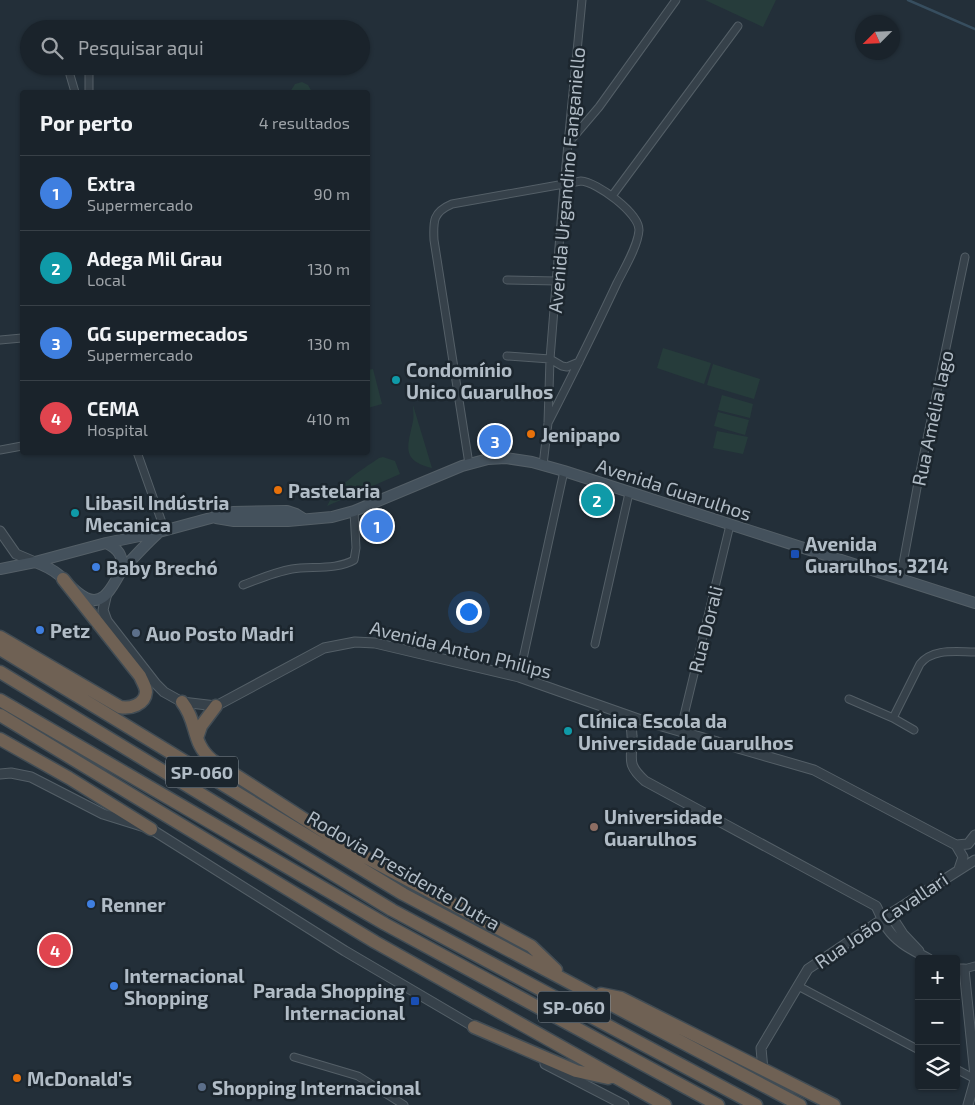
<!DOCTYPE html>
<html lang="pt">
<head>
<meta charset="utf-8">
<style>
	:root { --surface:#1a232b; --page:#272f37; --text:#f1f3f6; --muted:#9fa4a9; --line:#384047; --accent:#2563eb }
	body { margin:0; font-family:"Exo 2",sans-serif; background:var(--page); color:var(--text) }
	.controls { position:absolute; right:15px; bottom:15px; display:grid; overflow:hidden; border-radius:5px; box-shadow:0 1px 4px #0004 }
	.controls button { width:45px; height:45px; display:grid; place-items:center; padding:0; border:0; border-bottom:1px solid var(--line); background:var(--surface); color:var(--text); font:25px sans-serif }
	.compass { position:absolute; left:855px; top:15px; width:45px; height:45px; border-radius:50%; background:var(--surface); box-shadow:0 1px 4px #0004; rotate:246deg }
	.you { position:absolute; left:468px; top:611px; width:18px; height:18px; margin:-12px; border:4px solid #fff; border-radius:50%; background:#1a73e8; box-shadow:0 0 0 8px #1a73e833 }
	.badge { display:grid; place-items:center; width:32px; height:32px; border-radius:50%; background:var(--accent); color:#fff; font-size:16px; font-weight:700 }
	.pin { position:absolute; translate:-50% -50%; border:2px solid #fff; box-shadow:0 1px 5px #0006 }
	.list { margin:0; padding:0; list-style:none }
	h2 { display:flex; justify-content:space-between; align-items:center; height:65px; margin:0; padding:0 20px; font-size:21px }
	h2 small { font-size:16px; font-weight:400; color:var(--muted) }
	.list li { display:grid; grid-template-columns:32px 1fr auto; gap:15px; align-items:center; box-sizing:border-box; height:75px; padding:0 20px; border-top:1px solid var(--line) }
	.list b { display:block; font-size:19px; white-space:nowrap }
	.list p { margin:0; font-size:16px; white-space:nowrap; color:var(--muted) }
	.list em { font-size:16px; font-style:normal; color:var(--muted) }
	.icon { flex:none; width:28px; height:28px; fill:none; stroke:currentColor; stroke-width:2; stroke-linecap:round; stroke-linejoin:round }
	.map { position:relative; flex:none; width:975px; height:1105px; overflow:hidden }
	.search { position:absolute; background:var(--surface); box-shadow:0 1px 4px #0004; left:20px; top:20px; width:350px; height:55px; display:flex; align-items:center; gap:12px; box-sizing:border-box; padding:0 18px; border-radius:28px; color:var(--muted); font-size:19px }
	.panel { position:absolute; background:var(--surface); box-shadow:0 1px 4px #0004; left:20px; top:90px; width:350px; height:365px; border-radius:5px }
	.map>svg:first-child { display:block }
</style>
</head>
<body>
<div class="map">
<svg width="975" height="1105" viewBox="0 0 975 1105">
	<rect width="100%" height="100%" fill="#232f39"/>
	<path fill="#263c3b" d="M705,0H776L763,27Z
		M302,82L308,85L312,92H290L295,84Z
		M663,348L711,363L704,384L657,368Z
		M713,364L760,379L754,399L707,385Z
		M373,369L382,404L368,408V370Z
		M722,395L753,404L750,418L718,410Z
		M413,405L432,468C400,460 408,446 413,421C414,416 413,410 413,405Z
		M718,412L749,420L745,435L714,426Z
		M717,431L748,437L743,454L713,448Z
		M383,457L395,461L400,474L327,506C338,484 360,471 379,458Z"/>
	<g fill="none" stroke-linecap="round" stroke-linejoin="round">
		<path stroke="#374e5f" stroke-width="2.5" d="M908,0L975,29"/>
		<defs>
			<path id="minor" d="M73,66L70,75L75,92
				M84,66L89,72V92
				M570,141L599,107L676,0
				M612,196L738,26
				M507,280L557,281
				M0,340L22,338
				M507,356L550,359L562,366L567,367L579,362
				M0,450L22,446
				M137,452L165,531
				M469,464L434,240C433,221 433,212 452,204L581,181C597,182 639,213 639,230C638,246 624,269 617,283C595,330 572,376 548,423
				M543,465L548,423L550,359L564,185L582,0
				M900,580L919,477L965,257
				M243,585C259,579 275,572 292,569C311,566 337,570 354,560L356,548L354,511
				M595,644L629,493
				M519,677L564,471
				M849,699L893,718L920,664C933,648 956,652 975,652
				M893,718L914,730
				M680,732L730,525
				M964,969L975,966
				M798,986L919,1050
				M294,1057L358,1076L404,1105
				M956,1069L975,1079"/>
			<path id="tertiary" d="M0,531L16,554L35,562
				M107,593L103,610L107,621L156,684L164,692L182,702L216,706L324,648L355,642L375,643L519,677L641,720L814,770L956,845L968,844L975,835
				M628,716C630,722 632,730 632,736C633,759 625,763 645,781L876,906C880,913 882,921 887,928C898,944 913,950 929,959
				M0,774L11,773L31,777L103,814L151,829L345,951L478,1029
				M956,845L963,857L959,869
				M890,914L903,934L919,951
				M956,969H964L975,1076
				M545,1064L624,1105
				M763,1070L761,1048L808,969L890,914L975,860
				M968,1105L975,1080"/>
			<path id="secondary" d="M216,518L234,521H288L332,517L354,511L462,466L488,459L506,458L532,462L564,471L975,603
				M106,543C119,549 122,555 123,569
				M35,562C43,565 52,569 59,575C67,582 75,593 86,598C107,608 114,579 124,568C135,556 145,545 157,534
				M0,569L35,562L106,543L159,532L233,512L287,511L296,514L304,519"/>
			<path id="motorway" d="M0,637L120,707C130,709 145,705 146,692C146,687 142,681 140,676L63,579
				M0,649L403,894L800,1105
				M0,672L392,910L756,1105
				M0,700L385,924L718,1105
				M182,702C198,722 191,743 212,760L354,851L531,946L556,970
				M0,715L375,942L665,1105
				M197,738L201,726L216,706
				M0,739L69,778L151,829
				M601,994L621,998L834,1105
				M474,1027L576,1071L608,1078"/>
		</defs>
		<use href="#minor" stroke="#545f67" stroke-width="9"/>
		<use href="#tertiary" stroke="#545f67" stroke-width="11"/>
		<use href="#secondary" stroke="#545f67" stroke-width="12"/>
		<use href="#motorway" stroke="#414c54" stroke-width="15"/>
		<use href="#minor" stroke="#36414a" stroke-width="7"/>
		<use href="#tertiary" stroke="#36414a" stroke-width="9"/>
		<use href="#secondary" stroke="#44515c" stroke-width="10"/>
		<use href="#motorway" stroke="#6f6154" stroke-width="12"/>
	</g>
	<g fill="#0f9aa8" stroke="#1c262e" stroke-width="2">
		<circle cx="396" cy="380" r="5"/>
		<circle cx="75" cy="513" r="5"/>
		<circle cx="568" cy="731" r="5"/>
	</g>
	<g fill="#e8710a" stroke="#1c262e" stroke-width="2">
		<circle cx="531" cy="434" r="5"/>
		<circle cx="278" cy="490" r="5"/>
		<circle cx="17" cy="1078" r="5"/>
	</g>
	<g fill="#1a4fb4" stroke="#1c262e" stroke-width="2">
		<rect x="790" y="549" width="10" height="10" rx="2.5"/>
		<rect x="410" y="996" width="10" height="10" rx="2.5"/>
	</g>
	<g fill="#3f7fe0" stroke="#1c262e" stroke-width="2">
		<circle cx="96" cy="567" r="5"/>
		<circle cx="40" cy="630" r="5"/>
		<circle cx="91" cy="904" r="5"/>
		<circle cx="114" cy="986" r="5"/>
	</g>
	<g fill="#5c6f8a" stroke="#1c262e" stroke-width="2">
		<circle cx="136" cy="633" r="5"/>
		<circle cx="202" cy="1087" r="5"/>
	</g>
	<circle fill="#8d6e63" stroke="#1c262e" stroke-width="2" cx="594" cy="827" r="5"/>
	<g text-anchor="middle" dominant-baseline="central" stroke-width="5" stroke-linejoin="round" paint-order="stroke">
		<g fill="#1c262e" stroke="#848f98" stroke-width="1">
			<rect x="166" y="756.5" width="72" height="31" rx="4"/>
			<rect x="538" y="991.5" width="72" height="31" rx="4"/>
		</g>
		<g font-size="18" font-weight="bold" fill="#b1bcc6">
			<text x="202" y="772">SP-060</text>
			<text x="574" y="1007">SP-060</text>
		</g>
		<g font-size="19" fill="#b1bcc6" stroke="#1c262e">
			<text transform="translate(566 180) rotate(-85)">Avenida Urgandino Fanganiello</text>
			<text transform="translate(932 418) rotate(-78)">Rua Amélia lago</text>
			<text transform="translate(674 489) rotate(18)">Avenida Guarulhos</text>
			<text transform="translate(705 629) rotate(-76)">Rua Dorali</text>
			<text transform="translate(461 649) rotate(14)">Avenida Anton Philips</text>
			<text transform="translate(404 870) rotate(30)">Rodovia Presidente Dutra</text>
			<text transform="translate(881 920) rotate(-34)">Rua João Cavallari</text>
		</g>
		<g font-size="19" font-weight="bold" fill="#b1bcc6" stroke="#1c262e" text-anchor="start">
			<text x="406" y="369">Condomínio<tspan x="406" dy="22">Unico Guarulhos</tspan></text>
			<text x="541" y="434">Jenipapo</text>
			<text x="288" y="490">Pastelaria</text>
			<text x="85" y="502">Libasil Indústria<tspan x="85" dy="22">Mecanica</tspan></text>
			<text x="805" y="543">Avenida<tspan x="805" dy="22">Guarulhos, 3214</tspan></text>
			<text x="106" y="567">Baby Brechó</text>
			<text x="50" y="630">Petz</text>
			<text x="146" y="633">Auo Posto Madri</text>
			<text x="578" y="720">Clínica Escola da<tspan x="578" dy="22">Universidade Guarulhos</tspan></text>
			<text x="604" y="816">Universidade<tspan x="604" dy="22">Guarulhos</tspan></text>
			<text x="101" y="904">Renner</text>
			<text x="124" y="975">Internacional<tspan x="124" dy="22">Shopping</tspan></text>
			<text x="405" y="990" text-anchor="end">Parada Shopping<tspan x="405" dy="22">Internacional</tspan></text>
			<text x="27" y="1078">McDonald's</text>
			<text x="212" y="1087">Shopping Internacional</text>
		</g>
	</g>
</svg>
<div class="controls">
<button>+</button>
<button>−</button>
<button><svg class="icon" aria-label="layers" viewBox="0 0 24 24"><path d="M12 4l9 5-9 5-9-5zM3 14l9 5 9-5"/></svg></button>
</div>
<svg class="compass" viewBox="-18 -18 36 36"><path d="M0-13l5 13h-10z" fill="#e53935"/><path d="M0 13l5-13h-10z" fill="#9fa4a9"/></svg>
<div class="you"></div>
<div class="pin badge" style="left:377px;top:526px;background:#3f7fe0">1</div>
<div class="pin badge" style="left:597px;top:500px;background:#0f9aa8">2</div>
<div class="pin badge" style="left:495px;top:441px;background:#3f7fe0">3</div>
<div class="pin badge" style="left:55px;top:950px;background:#e0444e">4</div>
<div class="search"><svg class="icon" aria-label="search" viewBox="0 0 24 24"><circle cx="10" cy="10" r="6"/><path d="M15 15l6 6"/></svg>Pesquisar aqui</div>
<section class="panel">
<h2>Por perto<small>4 resultados</small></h2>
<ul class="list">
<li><span class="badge" style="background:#3f7fe0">1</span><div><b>Extra</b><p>Supermercado</p></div><em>90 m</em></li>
<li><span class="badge" style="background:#0f9aa8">2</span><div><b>Adega Mil Grau</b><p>Local</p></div><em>130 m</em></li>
<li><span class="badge" style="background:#3f7fe0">3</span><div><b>GG supermecados</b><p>Supermercado</p></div><em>130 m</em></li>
<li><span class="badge" style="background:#e0444e">4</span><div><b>CEMA</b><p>Hospital</p></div><em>410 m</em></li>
</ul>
</section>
</div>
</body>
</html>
